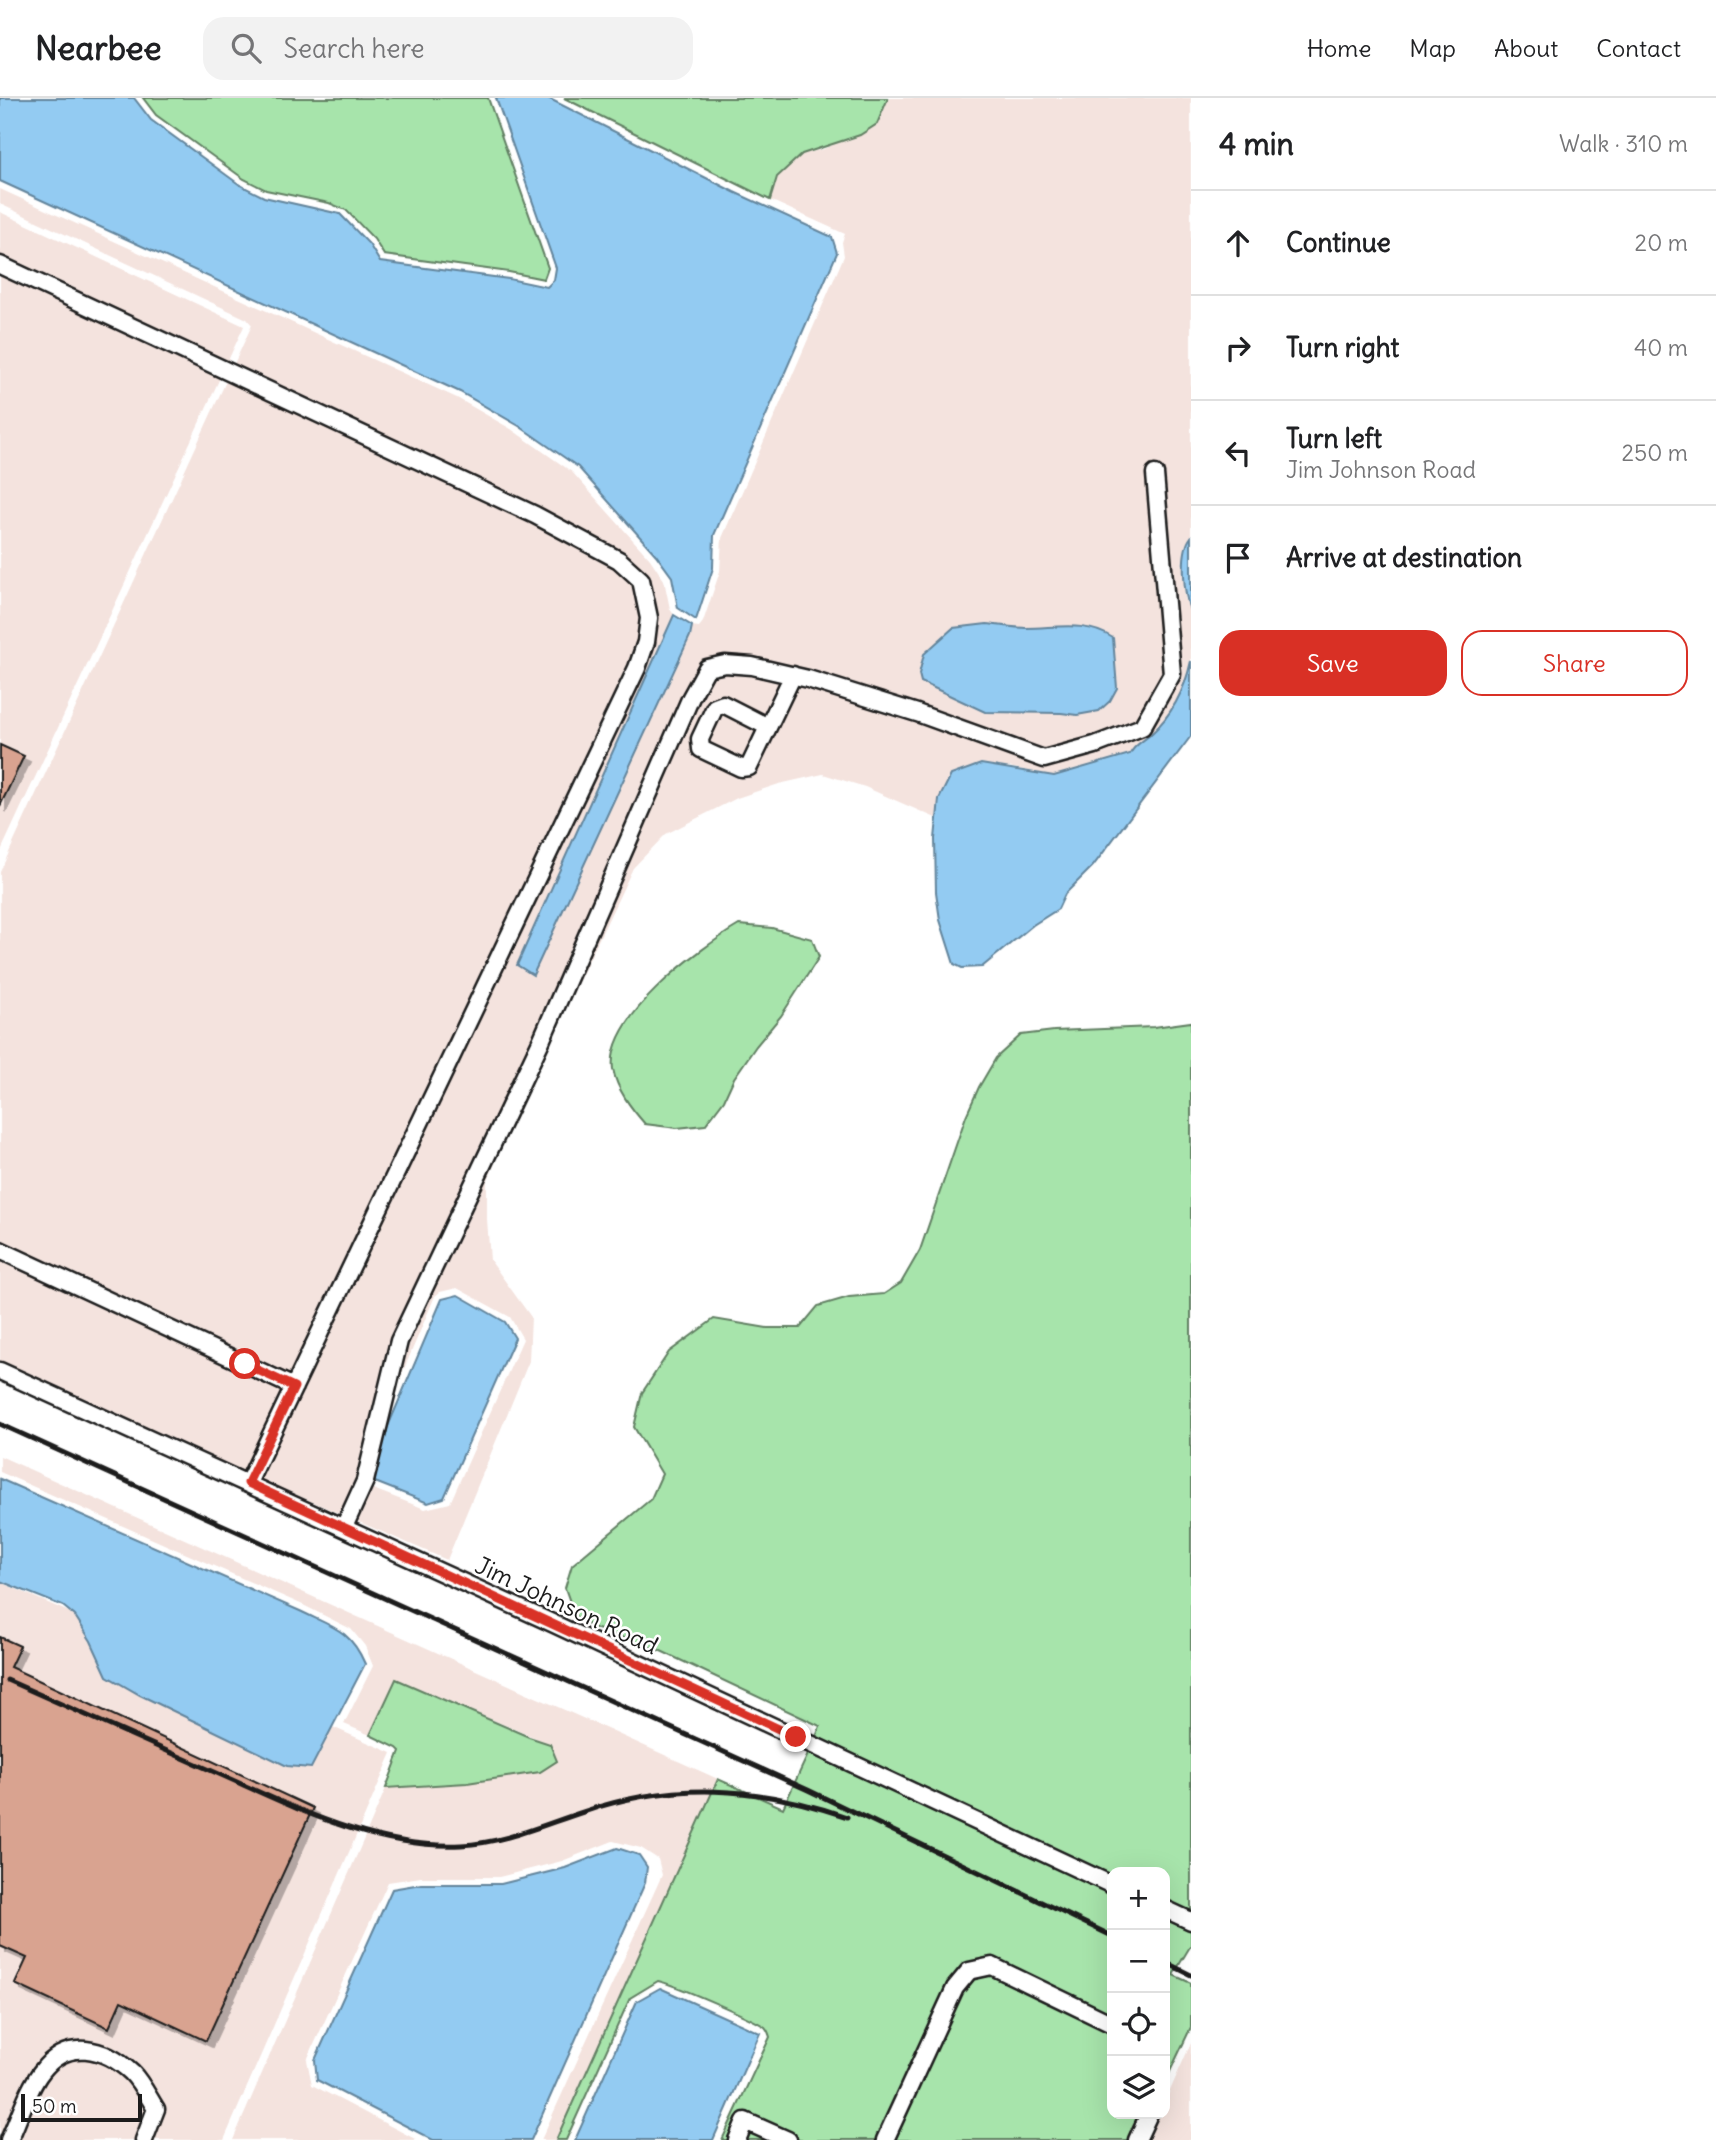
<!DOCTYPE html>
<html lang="en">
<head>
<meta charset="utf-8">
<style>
	:root { --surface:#fff; --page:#f2f2f2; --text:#202124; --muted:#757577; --line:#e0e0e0; --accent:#d93025 }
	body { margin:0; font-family:Delius,sans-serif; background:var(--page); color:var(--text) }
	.controls { position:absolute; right:21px; bottom:21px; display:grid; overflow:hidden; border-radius:14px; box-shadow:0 7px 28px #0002 }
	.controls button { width:63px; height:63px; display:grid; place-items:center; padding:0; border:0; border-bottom:2px solid var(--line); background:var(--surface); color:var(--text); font:35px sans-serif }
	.scale { position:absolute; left:21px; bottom:18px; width:121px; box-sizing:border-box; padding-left:7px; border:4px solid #1c1c1c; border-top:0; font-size:19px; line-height:24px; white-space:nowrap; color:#1c1c1c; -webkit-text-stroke:5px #fff; paint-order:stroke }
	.stop { position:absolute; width:21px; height:21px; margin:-16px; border:5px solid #d93025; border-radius:50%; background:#fff }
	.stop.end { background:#d93025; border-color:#fff; box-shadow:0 2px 7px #0008 }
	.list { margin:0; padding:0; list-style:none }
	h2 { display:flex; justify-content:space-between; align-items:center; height:91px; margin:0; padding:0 28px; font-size:30px }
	h2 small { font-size:23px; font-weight:400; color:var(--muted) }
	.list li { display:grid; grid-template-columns:46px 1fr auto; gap:21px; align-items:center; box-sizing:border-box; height:105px; padding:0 28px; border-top:2px solid var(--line) }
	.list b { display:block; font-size:26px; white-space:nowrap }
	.list p { margin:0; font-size:23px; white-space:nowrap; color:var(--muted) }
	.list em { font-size:23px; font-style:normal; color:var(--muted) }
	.actions { display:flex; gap:14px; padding:21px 28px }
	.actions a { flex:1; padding:16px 0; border:2px solid var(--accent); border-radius:21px; text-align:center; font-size:24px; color:var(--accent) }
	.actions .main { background:var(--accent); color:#fff }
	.icon { flex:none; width:38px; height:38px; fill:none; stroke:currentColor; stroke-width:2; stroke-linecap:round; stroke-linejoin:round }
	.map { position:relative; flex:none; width:1191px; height:2042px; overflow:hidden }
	header { display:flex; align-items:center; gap:42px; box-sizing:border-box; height:98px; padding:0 35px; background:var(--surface); border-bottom:2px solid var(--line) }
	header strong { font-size:33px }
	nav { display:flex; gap:38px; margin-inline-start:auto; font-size:24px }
	.search { width:490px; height:63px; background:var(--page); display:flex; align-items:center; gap:18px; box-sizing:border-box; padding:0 24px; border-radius:21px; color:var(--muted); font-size:26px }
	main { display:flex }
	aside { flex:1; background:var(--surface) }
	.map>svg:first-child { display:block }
</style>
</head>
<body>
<header>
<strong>Nearbee</strong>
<div class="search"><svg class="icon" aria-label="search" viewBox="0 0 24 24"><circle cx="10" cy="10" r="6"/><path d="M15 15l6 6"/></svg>Search here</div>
<nav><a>Home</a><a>Map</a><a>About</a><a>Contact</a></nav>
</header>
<main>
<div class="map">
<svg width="1191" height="2042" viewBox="0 0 1191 2042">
	<defs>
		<filter id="shadow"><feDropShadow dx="6" dy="6" stdDeviation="0" flood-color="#0004"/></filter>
	</defs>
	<rect width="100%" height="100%" fill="#fff"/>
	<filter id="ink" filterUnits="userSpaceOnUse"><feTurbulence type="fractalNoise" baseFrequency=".0143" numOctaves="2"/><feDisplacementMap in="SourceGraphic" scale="14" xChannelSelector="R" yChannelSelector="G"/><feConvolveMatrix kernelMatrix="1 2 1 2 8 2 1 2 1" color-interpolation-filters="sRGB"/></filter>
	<g filter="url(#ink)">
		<path fill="#f4e3de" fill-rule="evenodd" d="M888,0H1191V439L1185,448L1184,472L1185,500L1191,515V563L1188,580L1173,611L1152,635L1133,651L1130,656L1054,678L1009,669L939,701L938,721L865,689L823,676L779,686L737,700L666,736L633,770L516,1014L487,1084V1121L490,1162L531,1219L529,1263L447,1462L218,1363L0,1264V774L252,227L247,221L0,106V91L457,300L511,331L572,374L650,461L664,482L670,511L674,517L518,867L690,538L692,528L699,529L703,524L720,473L722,440L844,158L842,144L845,136L770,102L777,79L802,56L824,51L877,26ZM987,526L1022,530L1077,617L1061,615L985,614L953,530ZM457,1190L510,1219L523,1241L450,1405L425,1411L368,1389L365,1363L435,1198L440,1194Z
			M0,114L244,228L0,755Z
			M0,1358L718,1681L556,2042H541L662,1777L658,1761L641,1750L613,1743L562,1763L499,1779H421L388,1784L307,1962L312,1987L417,2042H233L386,1690L467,1685L540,1674L556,1662L550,1646L395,1581L370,1637L344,1626L373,1568L365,1548L351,1531L303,1507L0,1374Z
			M0,1484L392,1655L224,2042H0Z
			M1191,1945V2042H1148L1160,2016H1165V2004Z"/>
		<path fill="#a7e4ab" stroke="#628064" stroke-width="2" d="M143,0H488L548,170L544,181L509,174L384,157L374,141L346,112L329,105L266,92L244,81L156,17Z
			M564,0H888L877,26L860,37L802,56L777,79L770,102Z
			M739,827L772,830L812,841L819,859L781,918L756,948L734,980L724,1002L705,1027L677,1030L645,1026C631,1010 617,992 613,971C606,919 700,850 739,827Z
			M1191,924V1814L1165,1802V1774H1112V1777L816,1639L820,1628L661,1553L592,1529L575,1518L565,1490L572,1467L651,1401L662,1376L634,1329L642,1295L669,1254L714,1221L767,1230H800L818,1208L849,1199L884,1196L901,1185L920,1152L966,1018L979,989L996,960L1021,937L1054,933L1154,929Z
			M396,1581L529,1639L550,1646L557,1663L540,1674L467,1685L386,1690L400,1653L397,1650L370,1637Z
			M809,1654L1112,1796V2016H1151L1139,2042H722L770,1939C769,1936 768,1932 765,1929C756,1922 671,1885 658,1883L630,1900L566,2042H556L718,1681L783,1710Z
			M1165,1820L1191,1832V1847L1173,1877L1191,1885V1929L1165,1984Z"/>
		<path fill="#93cbf2" stroke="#63859c" stroke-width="2" d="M0,0H134L151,22L240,87L264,99L340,116L369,146L380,164L509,181L547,189L554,182L556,170L496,0H548L734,94L832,139L837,155L714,437L713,470L696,522L678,510L672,479L656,457L578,369L519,328L460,294L0,83Z
			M1191,439V515C1184,497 1179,454 1191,439Z
			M674,517L692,528L690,538L533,877L517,867Z
			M987,526C1000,527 1013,530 1026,530C1057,530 1085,522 1113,540L1117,590L1110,603L1099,613L1077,617L1061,615L985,614L921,584L919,576L924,556L953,530Z
			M1191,563V638L1093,768L1065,796L1058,811L1033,827L982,869L962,870L954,866L940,822L936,794L935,741L939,701L951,677L981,666L1054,678L1130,656C1134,647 1143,643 1150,637C1172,617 1185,591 1191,563Z
			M458,1197L505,1224L515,1240L444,1400L428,1405L370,1382L372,1366L442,1201Z
			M0,1381L300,1513C332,1529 350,1531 365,1566L311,1670L287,1668L140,1597L107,1578L91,1543L75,1518L63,1508L0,1483Z
			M617,1750L639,1757L647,1769L645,1785L531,2042H433L317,1982L315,1962L392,1791L421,1786H501L565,1770Z
			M660,1890L760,1935L713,2042H575L637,1903Z"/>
		<path fill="#d9a390" stroke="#1c1c1c" stroke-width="2" filter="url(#shadow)" d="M0,647L24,658L0,708Z
			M0,1539L20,1548L10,1569L313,1710L206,1943L121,1903L109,1930L15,1886L27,1860L0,1848Z"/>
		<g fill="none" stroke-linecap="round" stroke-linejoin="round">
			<defs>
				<path id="minor" d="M0,167L535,417L619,462L641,482L649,520L646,544L637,570L248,1385
					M768,629L723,606L715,609L700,641L701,651L741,670L749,669L793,577
					M0,1152L294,1289
					M0,1273L552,1525L1112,1787
					M344,1429L365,1383L399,1243L541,943L691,599L707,570L725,566L752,568L808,581L917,615L1044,661L1095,647L1142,629L1172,576L1155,376
					M1165,1811L1191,1823
					M9,2042C19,2021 28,1990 42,1973C67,1940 104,1949 132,1975C141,1984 149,2000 156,2011L144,2042
					M737,2042L745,2023L788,2042
					M885,2042L955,1890L969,1873L992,1868L1112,1926
					M1137,2042L1149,2016"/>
			</defs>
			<use href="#minor" stroke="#1c1c1c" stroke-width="21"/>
			<use href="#minor" stroke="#fff" stroke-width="16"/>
			<path stroke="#1c1c1c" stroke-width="5" d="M0,1326L808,1692L1112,1838
				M7,1582C74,1612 142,1642 210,1672C290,1707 371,1751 461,1747C504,1745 543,1727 583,1714C673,1683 758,1688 847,1719
				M1165,1864L1191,1877"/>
		</g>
	</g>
	<g fill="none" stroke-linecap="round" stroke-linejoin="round" filter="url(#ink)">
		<path stroke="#d93025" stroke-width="9" d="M245,1266L294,1289L248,1385L796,1639"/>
	</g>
	<g text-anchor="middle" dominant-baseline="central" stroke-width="5" stroke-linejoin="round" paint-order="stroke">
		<g font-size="24" fill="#1c1c1c" stroke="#fff">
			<text transform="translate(567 1507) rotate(25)">Jim Johnson Road</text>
		</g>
	</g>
</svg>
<div class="controls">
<button>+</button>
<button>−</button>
<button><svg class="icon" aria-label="locate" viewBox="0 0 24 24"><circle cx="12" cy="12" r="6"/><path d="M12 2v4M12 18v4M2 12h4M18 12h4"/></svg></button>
<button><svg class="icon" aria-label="layers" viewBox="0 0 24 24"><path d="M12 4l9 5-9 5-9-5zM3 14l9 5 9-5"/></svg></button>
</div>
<div class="scale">50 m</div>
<div class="stop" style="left:245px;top:1266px"></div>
<div class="stop end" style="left:796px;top:1639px"></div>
</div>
<aside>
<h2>4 min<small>Walk · 310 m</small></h2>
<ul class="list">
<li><svg class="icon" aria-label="ahead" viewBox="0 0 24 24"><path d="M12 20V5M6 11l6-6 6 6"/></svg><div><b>Continue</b></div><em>20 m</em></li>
<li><svg class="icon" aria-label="right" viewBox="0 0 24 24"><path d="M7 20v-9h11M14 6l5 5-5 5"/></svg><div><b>Turn right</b></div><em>40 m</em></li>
<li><svg class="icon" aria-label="left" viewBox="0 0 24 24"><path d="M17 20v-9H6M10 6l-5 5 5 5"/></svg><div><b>Turn left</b><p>Jim Johnson Road</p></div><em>250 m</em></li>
<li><svg class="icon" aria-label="arrive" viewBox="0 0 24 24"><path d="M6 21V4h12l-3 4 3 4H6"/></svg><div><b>Arrive at destination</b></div></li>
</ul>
<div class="actions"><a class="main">Save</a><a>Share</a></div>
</aside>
</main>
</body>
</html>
